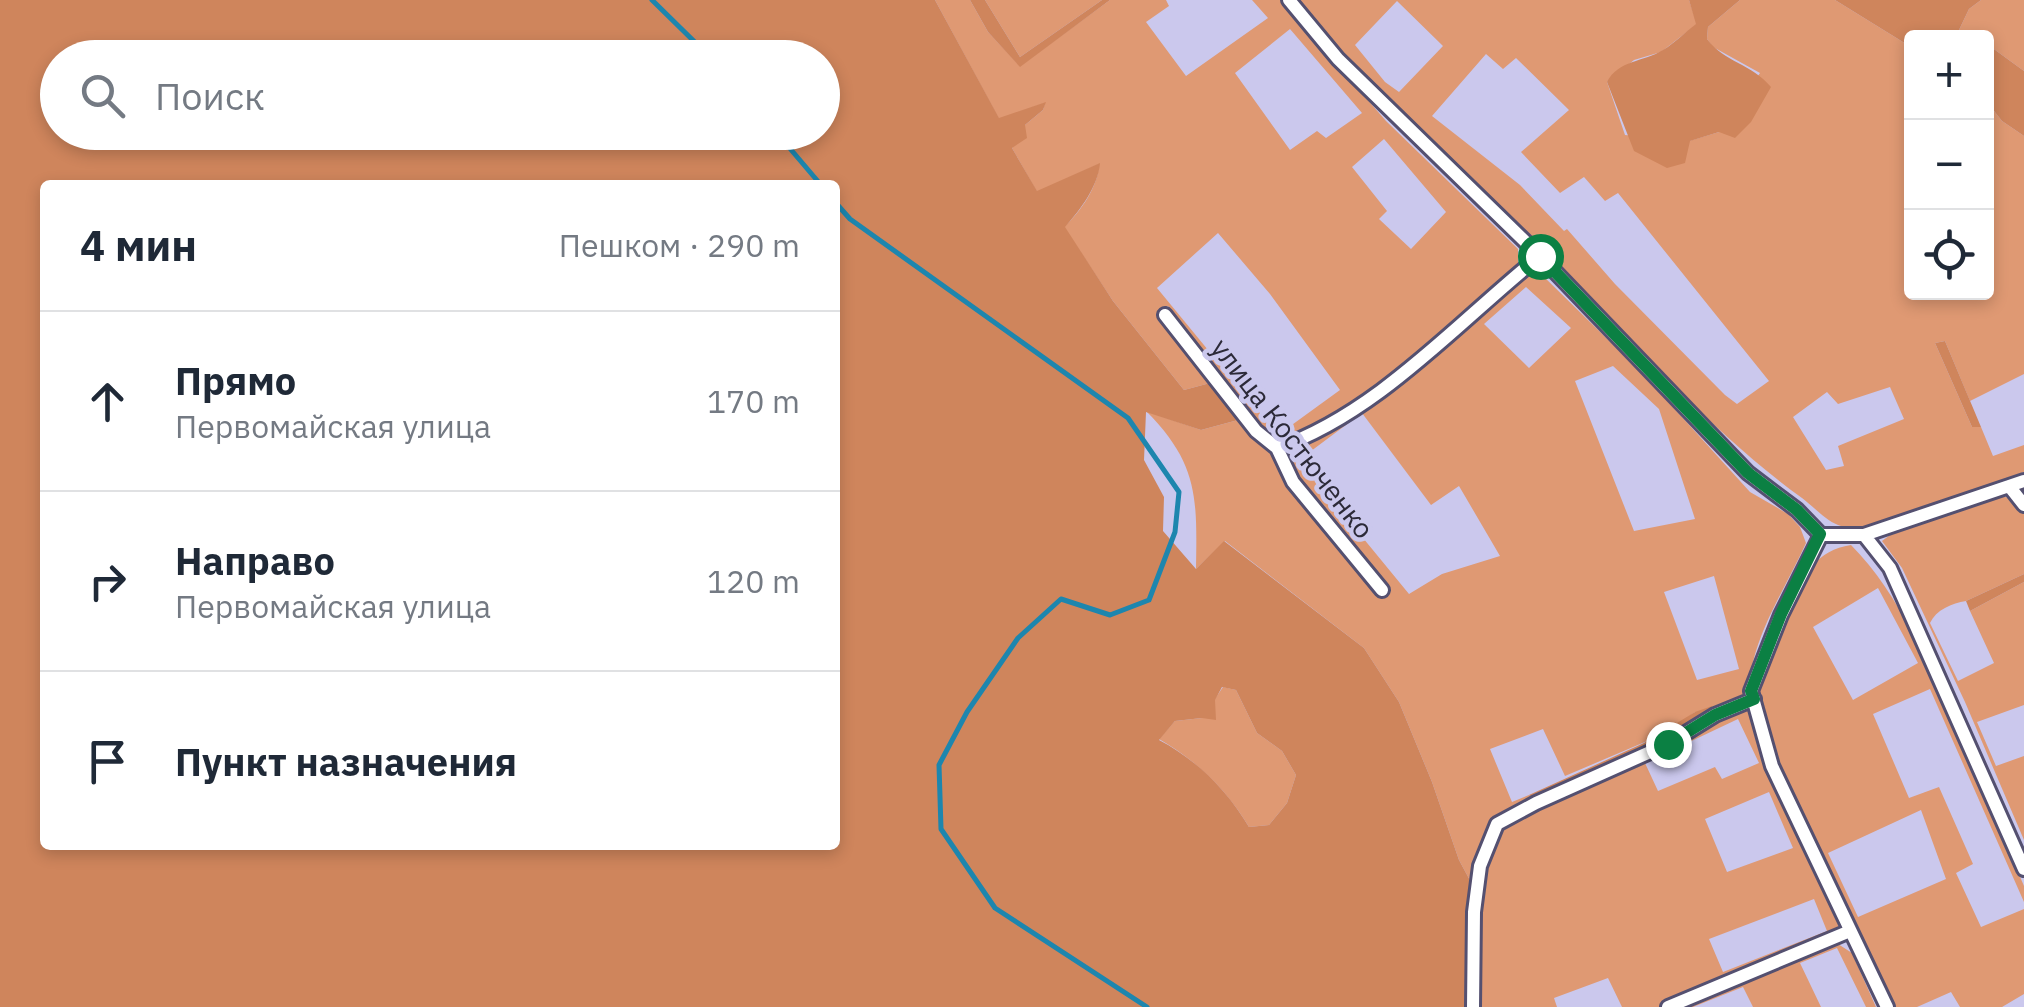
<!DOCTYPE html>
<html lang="ru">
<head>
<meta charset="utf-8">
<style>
	:root { --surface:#fff; --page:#f6f6f7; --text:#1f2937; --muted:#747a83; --line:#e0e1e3 }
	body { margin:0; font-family:"IBM Plex Sans",sans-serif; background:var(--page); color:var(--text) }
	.controls { position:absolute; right:30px; top:30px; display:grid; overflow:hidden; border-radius:10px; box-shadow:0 5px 15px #0003 }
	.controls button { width:90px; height:90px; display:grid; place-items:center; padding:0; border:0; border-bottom:2px solid var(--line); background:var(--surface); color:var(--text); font:50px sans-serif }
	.stop { position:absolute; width:30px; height:30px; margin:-22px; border:8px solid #0b8043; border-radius:50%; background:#fff }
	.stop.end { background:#0b8043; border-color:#fff; box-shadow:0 2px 10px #0008 }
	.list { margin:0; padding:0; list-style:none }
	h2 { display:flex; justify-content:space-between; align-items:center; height:130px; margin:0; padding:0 40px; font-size:42px }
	h2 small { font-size:32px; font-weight:400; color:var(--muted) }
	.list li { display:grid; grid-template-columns:65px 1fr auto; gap:30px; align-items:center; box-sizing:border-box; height:180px; padding:0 40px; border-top:2px solid var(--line) }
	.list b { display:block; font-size:38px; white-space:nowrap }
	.list p { margin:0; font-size:32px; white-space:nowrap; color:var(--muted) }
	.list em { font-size:32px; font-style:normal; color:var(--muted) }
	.icon { flex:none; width:55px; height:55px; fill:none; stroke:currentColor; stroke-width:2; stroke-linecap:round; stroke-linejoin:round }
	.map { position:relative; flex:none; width:2024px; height:1007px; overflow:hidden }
	.search { position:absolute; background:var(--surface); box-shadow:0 5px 15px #0003; left:40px; top:40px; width:800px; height:110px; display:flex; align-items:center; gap:25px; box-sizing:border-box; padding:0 35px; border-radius:55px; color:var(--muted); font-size:38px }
	.panel { position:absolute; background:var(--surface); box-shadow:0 5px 15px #0003; left:40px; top:180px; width:800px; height:670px; border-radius:10px }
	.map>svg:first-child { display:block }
</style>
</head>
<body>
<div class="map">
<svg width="2024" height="1007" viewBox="0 0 2024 1007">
	<rect width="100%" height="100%" fill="#cbc8ed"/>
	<path fill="#df9973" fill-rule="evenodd" d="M935,0H970L988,32L1020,66L1110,0H1166L1169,6L1146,22L1186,76L1268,18L1252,0H1281L1386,121L1518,249V263C1506,277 1491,287 1478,299C1446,328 1315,452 1274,435C1249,426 1186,331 1168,306L1158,314L1210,383L1184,390L1113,301L1064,227C1081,211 1098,187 1099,164L1037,192L1012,148L1025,125L1043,110L1045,103L999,119ZM1290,29L1362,113L1326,138L1317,131L1290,150L1235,73ZM1384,139L1446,212L1411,249L1379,219L1387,211L1352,167ZM1218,233L1270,294L1340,390L1278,435L1157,288Z
		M985,0H1102L1020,57Z
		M1297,0H1689L1697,24L1661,52L1634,60L1607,82L1625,135L1689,141L1719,132L1760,73L1713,47L1707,39L1708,27L1740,0H1835L1911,47L1912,292H1986L1987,102L2002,121L2024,136V374L1970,401L1945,341L1935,343L1972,427H1981L1993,456L2024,445V472L1876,525C1864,527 1850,530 1838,525C1825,520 1813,506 1802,498C1719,438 1651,361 1580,289C1485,193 1383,104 1297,0ZM1397,1L1443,46L1399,92L1385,82L1355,45ZM1486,54L1503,69L1516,58L1569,110L1521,152L1560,193L1584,177L1605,201L1618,193L1769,381L1737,404L1725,395L1615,284L1567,229L1564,231L1520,185L1432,116ZM1890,387L1904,419L1838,446L1844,466L1826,470L1793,417L1827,392L1838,404Z
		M1981,0H2024V71L1987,44L1986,38L1976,37L1959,30L1969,9Z
		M1530,271H1538L1642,373L1750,492L1788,514L1800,527L1806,543C1785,590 1749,641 1749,694L1712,714L1695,712L1666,733L1565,776L1543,729L1490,749L1512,802L1529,795L1534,801C1484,828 1481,829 1473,886L1459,860L1432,782L1399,702L1364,648L1225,541L1196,569C1197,499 1199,464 1146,411L1201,430L1238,420L1274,452L1295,450L1387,390ZM1526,287L1571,328L1529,368L1484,324ZM1613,366L1659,409L1695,519L1634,531L1575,381ZM1362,413L1431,505L1459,486L1500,556L1442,574L1409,594L1299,460ZM1714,576L1739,669L1697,680L1664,592Z
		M1999,496L2011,498L2024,513V574L1966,601C1952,603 1936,610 1930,623L1958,681L1994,663L1970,611L2024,582V705L1977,722L1996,766L2024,756V840L1965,702L1902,568L1882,541L1890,535Z
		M1851,545C1901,595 1929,667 1957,731C1979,782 2002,834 2024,886V902L1930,689L1873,714L1909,798L1939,787L1973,864L1956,873L1981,927L2024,909V994L2002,1007H1960L1951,992L1917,1007H1891C1856,936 1823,865 1791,792C1778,765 1757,730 1758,699C1758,668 1779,634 1790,606C1803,575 1817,550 1851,545ZM1878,588L1918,663L1853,700L1813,627ZM1921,810L1946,879L1858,917L1828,853Z
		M1223,687L1236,690L1257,733L1282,751L1296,775L1287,803L1269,825L1249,827C1227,790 1196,760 1159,739L1175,721L1202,718Z
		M1752,704L1776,790L1832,906L1840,930L1661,1007H1622L1608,978L1554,998L1557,1007H1477C1476,945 1471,883 1500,826L1718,716ZM1738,719L1759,763L1722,779L1715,767L1658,791L1645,763ZM1769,792L1793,848L1727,872L1705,819ZM1814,899L1827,931L1723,972L1709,939Z
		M1838,944L1852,953L1876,1007H1866L1837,948L1800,963L1821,1007H1753L1743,987L1693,1007H1677L1822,947Z"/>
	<path fill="#cf855c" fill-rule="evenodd" d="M0,0H935L999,118L1046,102L1043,110L1025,125L1027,138L1012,148L1037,191L1100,163C1098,187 1080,210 1065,227L1113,301L1184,390L1210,383L1238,420L1201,430L1146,412L1144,460L1164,497L1163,531L1196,569L1224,541L1364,648L1399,702L1432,782L1459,860L1473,886L1469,1007H0ZM58,58H822V132H58ZM45,185H835V845H45ZM1222,687L1236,690L1257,733L1282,751L1296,775L1287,803L1269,825L1249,827C1227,790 1197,760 1159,740L1175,721L1202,718L1216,720L1215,700Z
		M970,0H985L1020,57L1102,0H1110L1020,67L988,32Z
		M1689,0H1740L1708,27L1707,39C1724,62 1752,64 1771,87L1751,122L1735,138L1719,132L1690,141L1685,163L1667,168L1634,151L1607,82C1618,60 1644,62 1663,50C1675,43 1685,32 1696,24Z
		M1835,0H1981L1969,9L1959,30L1976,37L1912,38L1911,47Z
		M1987,44L2024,71V136L2002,121L1987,102Z
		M1945,341L1981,427H1972L1935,343Z
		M2024,574V582L1970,611L1966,601Z
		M1712,706V714L1667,742L1534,801L1529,795L1644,743L1695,712Z"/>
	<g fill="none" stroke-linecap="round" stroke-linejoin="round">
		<path stroke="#1d86ae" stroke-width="5" d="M652,0L711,58
			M776,132L821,185
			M835,202L850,219L1128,418L1179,492L1175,532L1149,600L1110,615L1061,599L1018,638L967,712L939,765L941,829L995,908L1147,1007"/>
		<defs>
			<path id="street" d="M1289,0L1338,59L1540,256L1748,473L1797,510L1821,535L1781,615L1751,691L1772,766L1887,1007
				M1165,315L1256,431L1277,448L1293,482L1382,590
				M1277,448C1377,414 1459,321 1540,256
				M2009,486L2024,505
				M1821,535H1864L2024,481
				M1864,535L1890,568L2024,869
				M1473,1007L1474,912L1480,866L1497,824L1536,803L1668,744L1715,715L1754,699
				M1668,1007L1850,931"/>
		</defs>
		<use href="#street" stroke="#545070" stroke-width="18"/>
		<use href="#street" stroke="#fff" stroke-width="12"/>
	</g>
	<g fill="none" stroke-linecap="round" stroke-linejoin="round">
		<path stroke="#0b8043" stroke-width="12" d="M1540,256L1748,473L1797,510L1820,534L1781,614L1751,691L1754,699L1715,715L1668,744"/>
	</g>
	<g text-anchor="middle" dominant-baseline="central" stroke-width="9" stroke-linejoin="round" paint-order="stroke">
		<g font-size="28" fill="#2c2a38" stroke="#cbc8ed">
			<text transform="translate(1293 438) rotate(52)">улица Костюченко</text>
		</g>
	</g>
</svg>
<div class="controls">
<button>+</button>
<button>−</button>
<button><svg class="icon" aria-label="locate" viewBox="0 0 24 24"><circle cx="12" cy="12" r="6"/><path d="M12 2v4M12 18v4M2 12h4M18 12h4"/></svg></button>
</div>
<div class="stop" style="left:1540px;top:256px"></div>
<div class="stop end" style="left:1668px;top:744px"></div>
<div class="search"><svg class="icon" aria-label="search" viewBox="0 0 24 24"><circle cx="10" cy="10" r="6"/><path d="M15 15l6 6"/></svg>Поиск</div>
<section class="panel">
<h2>4 мин<small>Пешком · 290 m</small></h2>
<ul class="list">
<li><svg class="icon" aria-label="ahead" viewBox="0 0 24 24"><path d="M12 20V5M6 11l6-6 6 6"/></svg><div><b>Прямо</b><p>Первомайская улица</p></div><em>170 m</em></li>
<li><svg class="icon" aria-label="right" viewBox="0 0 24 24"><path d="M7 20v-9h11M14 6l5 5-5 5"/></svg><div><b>Направо</b><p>Первомайская улица</p></div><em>120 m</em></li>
<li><svg class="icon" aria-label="arrive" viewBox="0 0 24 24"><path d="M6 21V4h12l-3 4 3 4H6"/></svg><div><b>Пункт назначения</b></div></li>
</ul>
</section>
</div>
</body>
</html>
